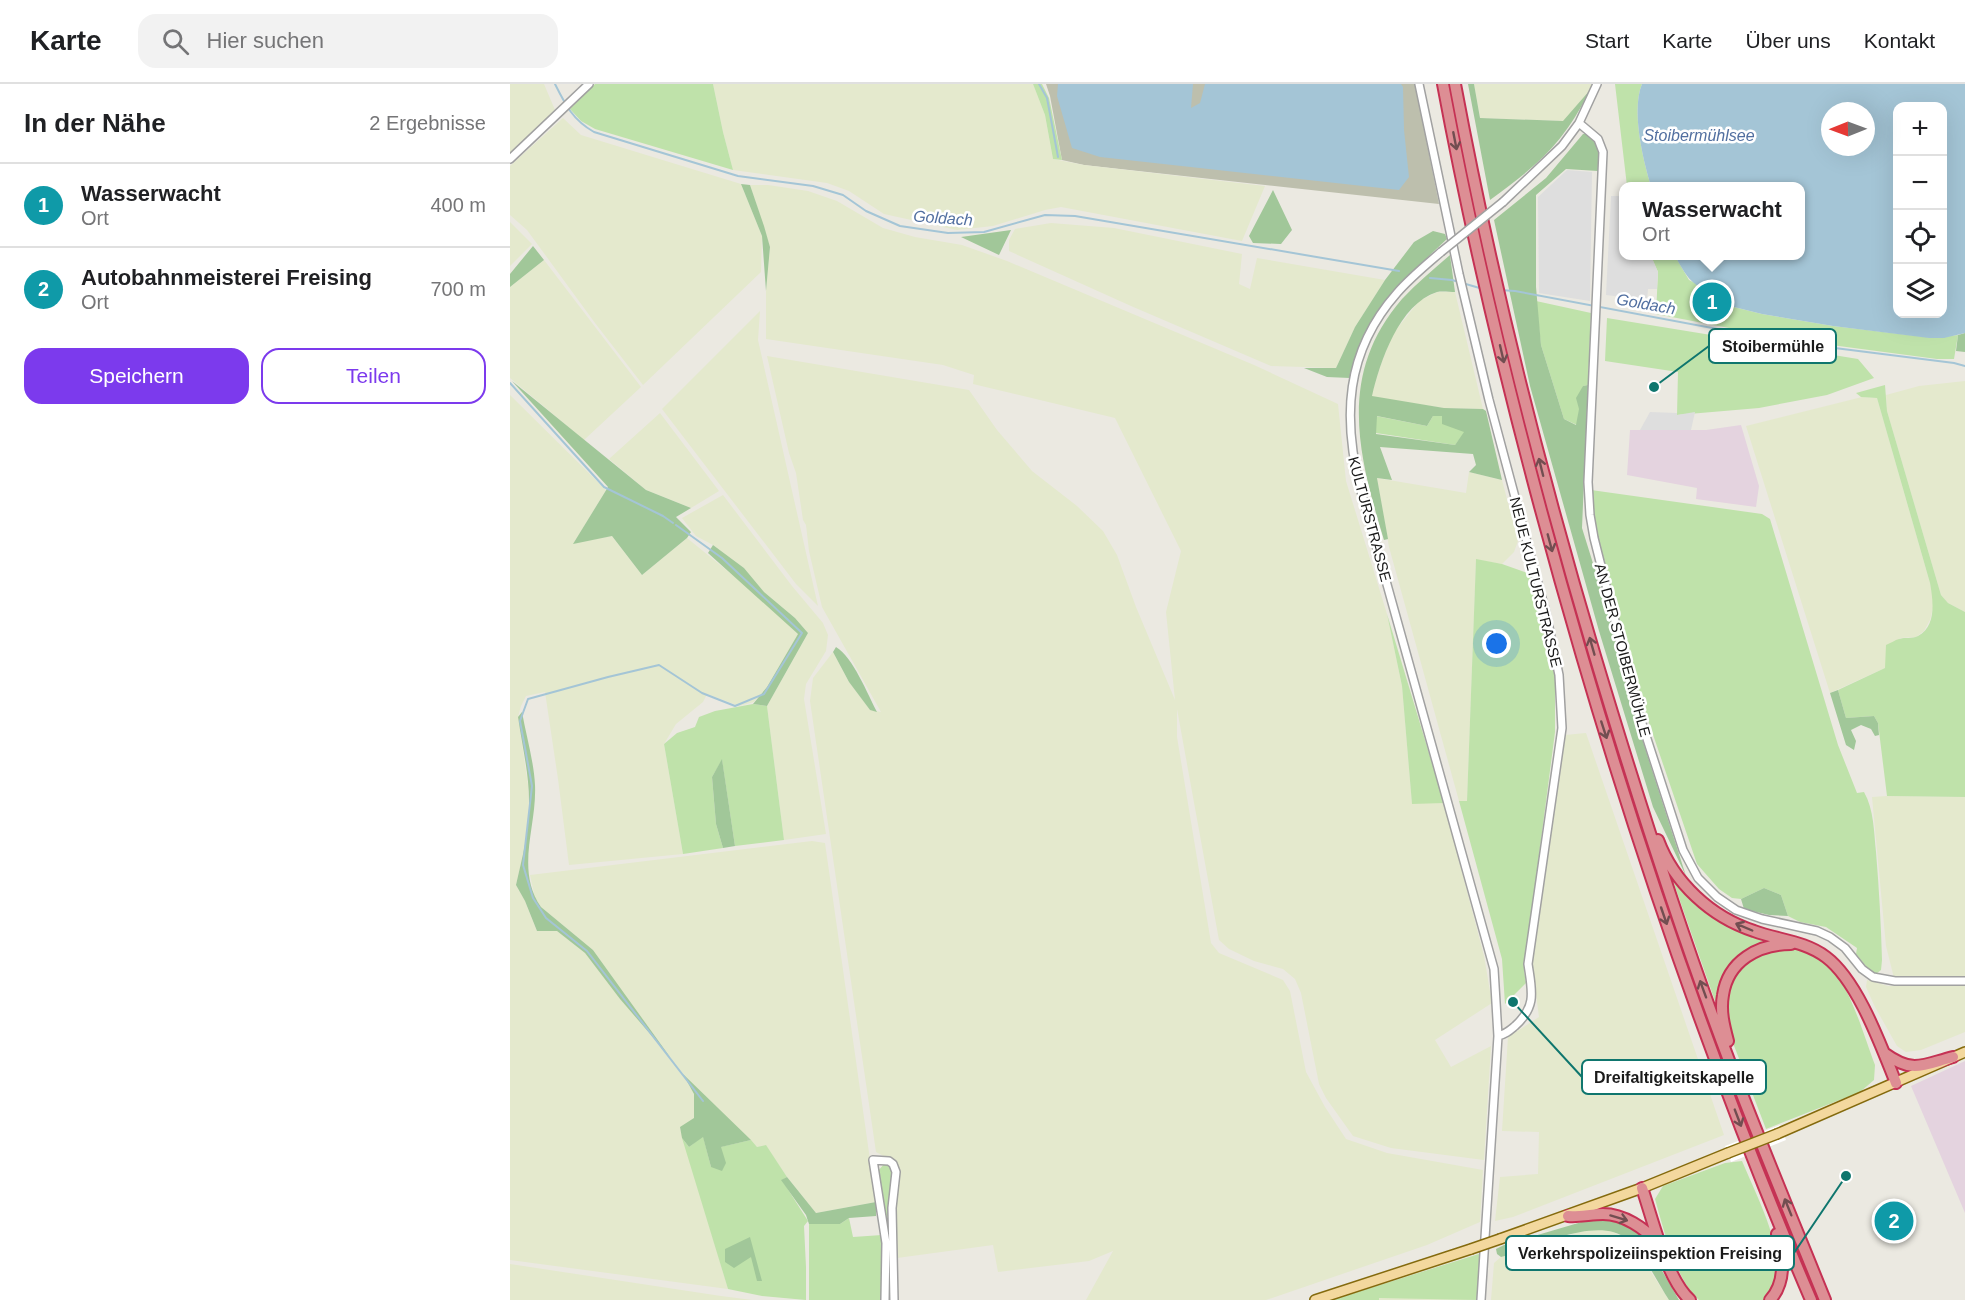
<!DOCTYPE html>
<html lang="de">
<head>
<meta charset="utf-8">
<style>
	:root { --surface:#fff; --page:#f2f2f2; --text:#202124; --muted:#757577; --line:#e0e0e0; --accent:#7c3aed }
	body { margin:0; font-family:Arial,sans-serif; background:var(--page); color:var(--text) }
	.controls { position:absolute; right:18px; top:18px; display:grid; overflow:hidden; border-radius:12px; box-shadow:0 6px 24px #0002 }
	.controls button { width:54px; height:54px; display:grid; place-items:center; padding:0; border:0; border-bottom:2px solid var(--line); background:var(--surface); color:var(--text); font:30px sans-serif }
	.compass { position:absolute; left:1311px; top:18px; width:54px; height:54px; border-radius:50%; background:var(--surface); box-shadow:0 6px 24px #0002; rotate:269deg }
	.you { position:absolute; left:987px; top:560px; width:21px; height:21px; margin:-15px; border:4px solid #fff; border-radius:50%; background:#1a73e8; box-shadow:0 0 0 9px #1a73e833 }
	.badge { display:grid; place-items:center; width:39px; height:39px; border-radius:50%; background:var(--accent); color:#fff; font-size:20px; font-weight:700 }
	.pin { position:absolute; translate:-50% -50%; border:3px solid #fff; box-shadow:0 2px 6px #0006 }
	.popup { position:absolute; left:1109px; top:98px; width:186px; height:78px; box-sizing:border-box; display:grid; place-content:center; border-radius:12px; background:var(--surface); filter:drop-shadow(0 2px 4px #0005); font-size:20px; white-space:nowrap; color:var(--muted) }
	.popup b { font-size:22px; color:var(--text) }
	.popup::after { content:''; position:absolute; left:50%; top:100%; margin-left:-12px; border:12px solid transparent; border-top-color:var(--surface) }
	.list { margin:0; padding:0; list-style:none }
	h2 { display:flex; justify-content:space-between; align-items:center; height:78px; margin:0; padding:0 24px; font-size:26px }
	h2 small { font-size:20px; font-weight:400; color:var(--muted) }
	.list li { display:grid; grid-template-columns:39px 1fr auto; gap:18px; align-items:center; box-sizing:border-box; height:84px; padding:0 24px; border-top:2px solid var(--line) }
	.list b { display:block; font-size:22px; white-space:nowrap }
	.list p { margin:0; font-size:20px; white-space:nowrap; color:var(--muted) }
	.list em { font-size:20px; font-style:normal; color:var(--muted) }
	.actions { display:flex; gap:12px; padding:18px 24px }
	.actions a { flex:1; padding:14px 0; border:2px solid var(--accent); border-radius:18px; text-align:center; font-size:21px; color:var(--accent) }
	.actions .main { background:var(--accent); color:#fff }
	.icon { flex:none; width:33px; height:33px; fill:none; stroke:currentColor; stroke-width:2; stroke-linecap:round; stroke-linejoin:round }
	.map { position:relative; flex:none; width:1455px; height:1216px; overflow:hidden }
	header { display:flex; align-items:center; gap:36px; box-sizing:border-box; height:84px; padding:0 30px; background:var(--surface); border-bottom:2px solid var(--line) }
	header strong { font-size:28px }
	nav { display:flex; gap:33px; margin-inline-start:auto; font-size:21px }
	.search { width:420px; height:54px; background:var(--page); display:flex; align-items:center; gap:15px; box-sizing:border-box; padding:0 21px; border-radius:18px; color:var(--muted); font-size:22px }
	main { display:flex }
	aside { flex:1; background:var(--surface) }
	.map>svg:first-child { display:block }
</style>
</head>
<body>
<header>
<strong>Karte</strong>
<div class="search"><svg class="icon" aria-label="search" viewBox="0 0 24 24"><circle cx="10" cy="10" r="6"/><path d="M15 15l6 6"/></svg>Hier suchen</div>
<nav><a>Start</a><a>Karte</a><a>Über uns</a><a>Kontakt</a></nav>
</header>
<main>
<aside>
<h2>In der Nähe<small>2 Ergebnisse</small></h2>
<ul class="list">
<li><span class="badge" style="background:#0f9aa8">1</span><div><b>Wasserwacht</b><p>Ort</p></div><em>400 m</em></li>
<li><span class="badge" style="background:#0f9aa8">2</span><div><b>Autobahnmeisterei Freising</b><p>Ort</p></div><em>700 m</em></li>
</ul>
<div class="actions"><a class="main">Speichern</a><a>Teilen</a></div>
</aside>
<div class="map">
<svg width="1455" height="1216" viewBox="0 0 1455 1216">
	<rect width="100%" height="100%" fill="#ebe9e1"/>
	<path fill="#e4d3df" d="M1231,341L1249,402L1246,423L1186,415L1187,404L1117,391L1120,346H1196Z
		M1455,977V1129L1401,1002Z"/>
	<path fill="#bdbfad" d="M536,0H905L929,120L574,81L552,76L540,12Z"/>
	<path fill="#e4e9cd" d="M0,0H34L45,26L0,71Z
		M203,0H523L535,31L543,75L574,81L755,102L732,157L551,123L535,126L483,142L447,146L374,130L339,107L317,99L223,86L213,48Z
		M964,0H1082L1080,6L1054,37L970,34Z
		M53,34L71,51L231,100L252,152L251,188L133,301L85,239L17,146L0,131V82Z
		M240,101H258L298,107L327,117L373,144L405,153L452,161L497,177L744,281L828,320L836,397L877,530L892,602L902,719H934L974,872L982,919L925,956L941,983L981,962L974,1076L881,1064L843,1052L816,1014L809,1000L791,909L785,895L773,885L744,877L719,865L709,856L667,625V653L701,859L709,869L773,896L780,907L796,988L815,1023L836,1055L877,1069L973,1086L970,1138L917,1161L756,1216H576L603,1167L579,1177L488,1188L483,1161L387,1174L384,1130L385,1078L366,1068L300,617L303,594L323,568L339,598L360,626L371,628L312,523L299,467L296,441L293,436L286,389L279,369L257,272L459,306L487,346L522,387L567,422L593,447L607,471L626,523L665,616L656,528L671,467L605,334L463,300L464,291L433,281L256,255V207L260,163Z
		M0,138L22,160L0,182Z
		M541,139L604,144L732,170L729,200L740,205L747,174L875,196L845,243L826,284L761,282L621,222L499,167V156L505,145Z
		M34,176L131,303L74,356L0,294V203Z
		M927,208H945L973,325L934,324L861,313L869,286L882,251L909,217Z
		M250,227L248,256L308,522L286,500L152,325Z
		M1455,297V528L1438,519L1431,511L1377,327L1376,311L1409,302Z
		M0,311L96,406L64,459L102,452L132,491L177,454L236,502L288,550L257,603L244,618L229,622L197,610L193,618L166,640L154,660L173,770L59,781L48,695L35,608L16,612L11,622L8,633L18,701L19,720L17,752L6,801L15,817L27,847H47L75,869L110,915L155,966L83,866L31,823L25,814L20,791L302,757L315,759L366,1118L306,1129L277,1093L256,1062L247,1063L175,992L184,1010V1035L170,1044L218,1205L0,1176Z
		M1352,313L1367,314L1420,499L1424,520L1420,536L1414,547L1406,553L1390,554L1375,584L1320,609L1236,342Z
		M150,329L209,407L181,424L136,406L99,375Z
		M959,388L992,396L1008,457L1004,468L992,480L966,476L957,718L949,717L879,463L867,394L956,409Z
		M213,411L282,502L313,539L318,551L316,567L296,600L294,615L316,750L274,756L257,622L298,549L285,534L254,508L234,484L203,461L186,452L172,434Z
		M1076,649L1214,1051L1003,1133L985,1137L990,1093L1028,1090L1029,1048L992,1047L998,953L1029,933L1022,880L1025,847L1049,683L1055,651Z
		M1377,712L1455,713V894H1384L1376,862L1362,713Z
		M1357,896L1378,902H1455V948L1411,966L1396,968L1387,962L1365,923L1356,903Z
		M1085,1145L1098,1146L1116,1154L1126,1165L1159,1216H981L984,1179L991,1173L1069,1148Z
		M0,1180L211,1212L242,1216H0Z
		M869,1213L959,1215L960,1216H869Z"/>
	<path fill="#bfe2aa" d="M85,0H203L213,48L223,86L85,45L71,37L60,25Z
		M523,0H532L539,14L552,76L543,75L535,31Z
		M1105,0H1132C1121,26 1133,76 1141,102H1117Z
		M1141,172H1165L1179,196L1203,208L1211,209L1213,216L1220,222L1252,230L1323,242L1424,254L1448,251L1444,275H1427L1276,255L1146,230L1148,188Z
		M1026,217L1081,229L1078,301L1073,302L1067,341L1054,335L1031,261Z
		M1097,234L1348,275L1364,294L1317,311L1249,324L1167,331L1168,288L1095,277Z
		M1375,301L1377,327L1431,511L1438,519L1455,528V713L1377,712L1368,639L1364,632L1336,634L1328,606L1375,584L1376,561C1381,559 1385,556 1389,555C1395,553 1402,555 1408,552C1427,542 1423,516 1420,499L1367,314L1351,313L1346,309Z
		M866,332L917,342L923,332H932L955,348L945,361L866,349Z
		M1081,406L1252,430L1260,435L1328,661L1347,709L1354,708C1364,725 1364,749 1366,768C1369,804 1371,840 1372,876L1371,886L1366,890L1360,887L1346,870L1347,864L1316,843L1290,838L1278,832L1271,811L1254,804L1231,815L1222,814L1209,805L1187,780L1136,630L1084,447Z
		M966,475L992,480L1020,490L1045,593V648L1014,887L1016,899L995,920L992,875L949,717H957Z
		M877,530L934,719L902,720L892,602Z
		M243,620L257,622L274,756L225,762L212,676L202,693L206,740L213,764L173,770L154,660L167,649L185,643L189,633L205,627Z
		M1161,791L1196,828L1270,856L1251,858L1235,868L1220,882L1211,898L1207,917H1205Z
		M1282,863C1292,866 1304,869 1313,875C1339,896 1353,950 1365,981L1364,996L1350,1008L1256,1045L1218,946L1214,928L1218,900L1236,876L1247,868Z
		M193,1052L201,1083L210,1063L241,1056L247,1063L256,1061L277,1093L272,1096L298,1137L294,1142L296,1183V1216L252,1212L218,1205L172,1054L179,1063Z
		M1232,1077C1244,1106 1270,1156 1267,1187C1266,1198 1259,1208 1253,1216H1189C1166,1197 1153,1143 1145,1115L1153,1102L1215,1079Z
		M374,1080L379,1081L383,1088L382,1216H378V1162L368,1087Z
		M339,1134L343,1153L372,1151L374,1175L373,1216H299V1140H330Z
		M972,1169L970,1207H968L967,1216L869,1214V1216H822Z"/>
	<path fill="#a1c799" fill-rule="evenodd" d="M958,0H964L970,34L1053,37L1080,6C1053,60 1028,81 980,116Z
		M1073,50H1077L1088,60V87L1056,85L1026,111V203L1031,261L1054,335L1066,341L1069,325L1066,314L1073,302L1078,301L1072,444L1105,550L1129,645L1176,792L1143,723L1089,547L1020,302L984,136L1036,94Z
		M231,100L240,101L254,142L260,163L256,207L252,152Z
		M763,106L782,146L771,160L743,159L739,152Z
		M501,146L489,171L451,153Z
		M923,147L935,150L937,155C887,202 859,226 840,294L817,293L794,284H826L845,243L875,196L904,158Z
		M23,162L34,176L0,203V190Z
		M940,171L945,208C940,208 932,207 927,208C889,220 870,278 862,312L934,324L973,325L976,327L992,396L959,388L966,381L963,370L870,363L882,396L867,394L878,455L874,456C848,371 827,290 892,215C907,199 924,185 940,171ZM867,332L917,342L923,332H932V340L954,348L945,361L866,350Z
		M1455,249V268L1446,267L1448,251Z
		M2,297L136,406L181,424L166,433L181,448L177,454L132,491L102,452L63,460L98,403Z
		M203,461L234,484L254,508L285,534L298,549L257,622L243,620L257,603L288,550L198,469Z
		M326,563C343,573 358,611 367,628L360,626L339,598L323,568Z
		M1328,606L1336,634L1364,632L1368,639L1369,651L1365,652L1361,645L1351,641L1341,646L1346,657L1344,666L1336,661L1320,609Z
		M12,628C16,651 24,678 25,701C27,743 5,785 31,823L83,866L160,973L110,915L75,869L47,847H27L15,817L6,801C12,774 20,746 19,717C19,689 12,661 8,633Z
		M212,675L225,762L213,764L206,740L202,693Z
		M1254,804L1271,811L1278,832L1259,831L1234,825L1231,815Z
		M173,990L241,1056L211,1063L216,1079L212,1087L201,1083L193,1053L179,1063L172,1054L170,1043L184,1034V1010Z
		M277,1093L306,1129L366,1118V1132L339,1134L330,1140H299L296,1131L271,1096Z
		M1089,1135C1105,1137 1120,1141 1132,1152L1169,1216H1159C1147,1198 1134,1169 1117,1155C1089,1132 1032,1160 1002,1170L991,1173L987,1170L986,1165L994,1161L1075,1137Z
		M240,1153L252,1197H247L241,1173L224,1184L215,1178V1165Z"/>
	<path fill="#dedede" d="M1057,86L1082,88L1080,217L1029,209L1028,113Z
		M1101,112H1113L1114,172H1141L1148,188L1147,205H1138L1137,216L1096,211Z
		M1140,328L1167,329V331L1185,328L1181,346H1130Z"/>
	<path fill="#a4c5d6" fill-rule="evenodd" d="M548,0H683L681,24L690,19L695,0H891L893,3L894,46L899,93L889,106L590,73L562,64L547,12Z
		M1132,0H1455V249L1434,254H1419L1323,242L1252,230L1220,222L1216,216H1213L1211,209L1206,207L1201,210C1179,198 1177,193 1165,172H1290V103L1141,102C1133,76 1121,26 1132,0ZM1388,22H1432V230H1388ZM1320,27H1356V63H1320Z"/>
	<path fill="#fff" d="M1270,1041L1276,1056L1221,1078L1215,1062Z"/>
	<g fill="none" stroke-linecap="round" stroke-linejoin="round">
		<path stroke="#a4c5d6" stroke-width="2" d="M45,0C56,22 63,36 84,48L228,92L303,102L333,111L356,127L390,142L438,149L474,148L535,131L565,132L889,187
			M529,0L537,14L548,73
			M920,194L942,196L973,205
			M990,206L1005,207L1277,258L1444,279L1455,282
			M0,299L94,403L153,432L163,439
			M166,441L212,474L292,549L254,610L225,622L192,609L149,581L98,593L18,615L10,637L22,702L13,781L23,814L36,834L77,867L193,1017"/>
		<defs>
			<path id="minor" d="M909,0L949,190L979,316L1036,529L1049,591L1052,644L1018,880C1022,907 1027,922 1005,942C999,947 996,950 988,952
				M1069,39L1088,55L1093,68L1078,398L1080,431L1084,454L1127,624L1173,766L1188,794L1207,813L1226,826L1252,835L1307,847L1320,853L1335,864L1352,885L1363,893L1385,897H1455
				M0,75L79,0
				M993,118L1052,62L1069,39L1087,0
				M931,168C916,181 900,194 887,209C835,268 832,334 851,407L984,885L988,952L971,1216
				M375,1216L376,1159L363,1076L379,1077L383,1080L386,1088L382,1124L384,1216"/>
			<path id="major" d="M1267,1050L1455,968
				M990,1155L1132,1104L1218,1069
				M805,1216L961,1165"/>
			<path id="highway" d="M933,0C969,193 1017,384 1072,572C1136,791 1211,1006 1301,1216
				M945,0C981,193 1029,384 1085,572C1126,709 1169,845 1220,979C1250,1058 1283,1137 1315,1216
				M1148,756C1164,799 1201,833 1244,847C1268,856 1295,857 1316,873C1348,897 1371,962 1386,999
				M1218,957C1214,942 1210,927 1213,911C1218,877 1248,860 1281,860
				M1374,969C1403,990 1412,981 1443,973
				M1132,1104C1143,1136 1156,1194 1180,1216
				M1058,1132C1070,1133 1081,1130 1093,1130C1114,1130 1134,1144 1148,1159
				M1260,1216C1276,1199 1274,1171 1267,1150"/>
		</defs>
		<use href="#minor" stroke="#a1a1a1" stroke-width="10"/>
		<use href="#major" stroke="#846a0d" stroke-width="12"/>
		<use href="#highway" stroke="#c53254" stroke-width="14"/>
		<use href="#minor" stroke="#fff" stroke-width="7"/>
		<use href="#major" stroke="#f3d89e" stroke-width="9"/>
		<use href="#highway" stroke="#dd8e94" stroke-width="10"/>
		<defs>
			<path id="minor-bridge" d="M931,168L993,118"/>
			<path id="major-bridge" d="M1218,1069L1267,1050
				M961,1165L990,1155"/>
		</defs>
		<use href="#minor-bridge" stroke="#a1a1a1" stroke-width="10" stroke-linecap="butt"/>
		<use href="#major-bridge" stroke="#846a0d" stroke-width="12" stroke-linecap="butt"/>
		<use href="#minor-bridge" stroke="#fff" stroke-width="7"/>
		<use href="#major-bridge" stroke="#f3d89e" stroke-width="9"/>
	</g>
	<defs><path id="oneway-shaft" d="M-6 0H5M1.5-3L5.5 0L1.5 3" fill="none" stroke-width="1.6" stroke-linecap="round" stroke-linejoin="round" transform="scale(1.5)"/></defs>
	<g stroke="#724e51">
		<use href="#oneway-shaft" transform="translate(945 57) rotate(79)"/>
		<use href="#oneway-shaft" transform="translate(992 270) rotate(77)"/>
		<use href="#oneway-shaft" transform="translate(1031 383) rotate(-104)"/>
		<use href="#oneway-shaft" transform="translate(1040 459) rotate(75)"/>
		<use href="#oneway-shaft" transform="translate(1082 562) rotate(-106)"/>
		<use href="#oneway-shaft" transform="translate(1094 646) rotate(72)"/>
		<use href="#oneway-shaft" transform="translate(1154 832) rotate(71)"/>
		<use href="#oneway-shaft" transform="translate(1234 843) rotate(-157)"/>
		<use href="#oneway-shaft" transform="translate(1193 905) rotate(-110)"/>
		<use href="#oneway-shaft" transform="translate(1228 1034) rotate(69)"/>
		<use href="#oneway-shaft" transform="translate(1278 1123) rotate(-112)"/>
		<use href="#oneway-shaft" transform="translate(1109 1134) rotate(17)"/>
	</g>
	<g text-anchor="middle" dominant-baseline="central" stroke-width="5" stroke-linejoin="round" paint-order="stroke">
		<g font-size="15" fill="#1a1a1a" stroke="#fff">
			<text transform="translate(860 435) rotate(75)">KULTURSTRASSE</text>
			<text transform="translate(1026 498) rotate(76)">NEUE KULTURSTRASSE</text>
			<text transform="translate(1113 566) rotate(75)">AN DER STOIBERMÜHLE</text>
		</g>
		<g font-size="16" font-style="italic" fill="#516fa0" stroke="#fff">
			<text x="1189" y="51">Stoibermühlsee</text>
			<text transform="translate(433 134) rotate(4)">Goldach</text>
			<text transform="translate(1136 220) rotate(10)">Goldach</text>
		</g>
	</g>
	<path fill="none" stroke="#0f766e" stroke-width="2" d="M1144 303L1199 262M1003 918L1072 993M1336 1092L1284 1169"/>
	<g fill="#0f766e" stroke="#fff" stroke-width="2">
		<circle cx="1144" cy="303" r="6"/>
		<circle cx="1003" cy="918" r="6"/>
		<circle cx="1336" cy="1092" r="6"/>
	</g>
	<g fill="#fff" stroke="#0f766e" stroke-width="2">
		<rect x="1199" y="245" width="127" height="34" rx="6"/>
		<rect x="1072" y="976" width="184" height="34" rx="6"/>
		<rect x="996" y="1152" width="288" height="34" rx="6"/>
	</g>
	<g font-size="16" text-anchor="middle" font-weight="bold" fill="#1a1a1a">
		<text x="1263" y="268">Stoibermühle</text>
		<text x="1164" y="999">Dreifaltigkeitskapelle</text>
		<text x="1140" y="1175">Verkehrspolizeiinspektion Freising</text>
	</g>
</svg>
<div class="controls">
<button>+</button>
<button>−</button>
<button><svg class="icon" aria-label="locate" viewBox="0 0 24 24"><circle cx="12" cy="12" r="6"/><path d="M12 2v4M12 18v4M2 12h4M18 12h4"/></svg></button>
<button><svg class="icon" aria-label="layers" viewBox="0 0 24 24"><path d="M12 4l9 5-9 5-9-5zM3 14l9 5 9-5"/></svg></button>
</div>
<svg class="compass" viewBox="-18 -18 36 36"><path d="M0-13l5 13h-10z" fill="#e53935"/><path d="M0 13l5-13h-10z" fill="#757577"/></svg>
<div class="you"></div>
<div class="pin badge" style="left:1202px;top:218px;background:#0f9aa8">1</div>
<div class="popup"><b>Wasserwacht</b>Ort</div>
<div class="pin badge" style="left:1384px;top:1137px;background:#0f9aa8">2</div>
</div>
</main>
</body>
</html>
